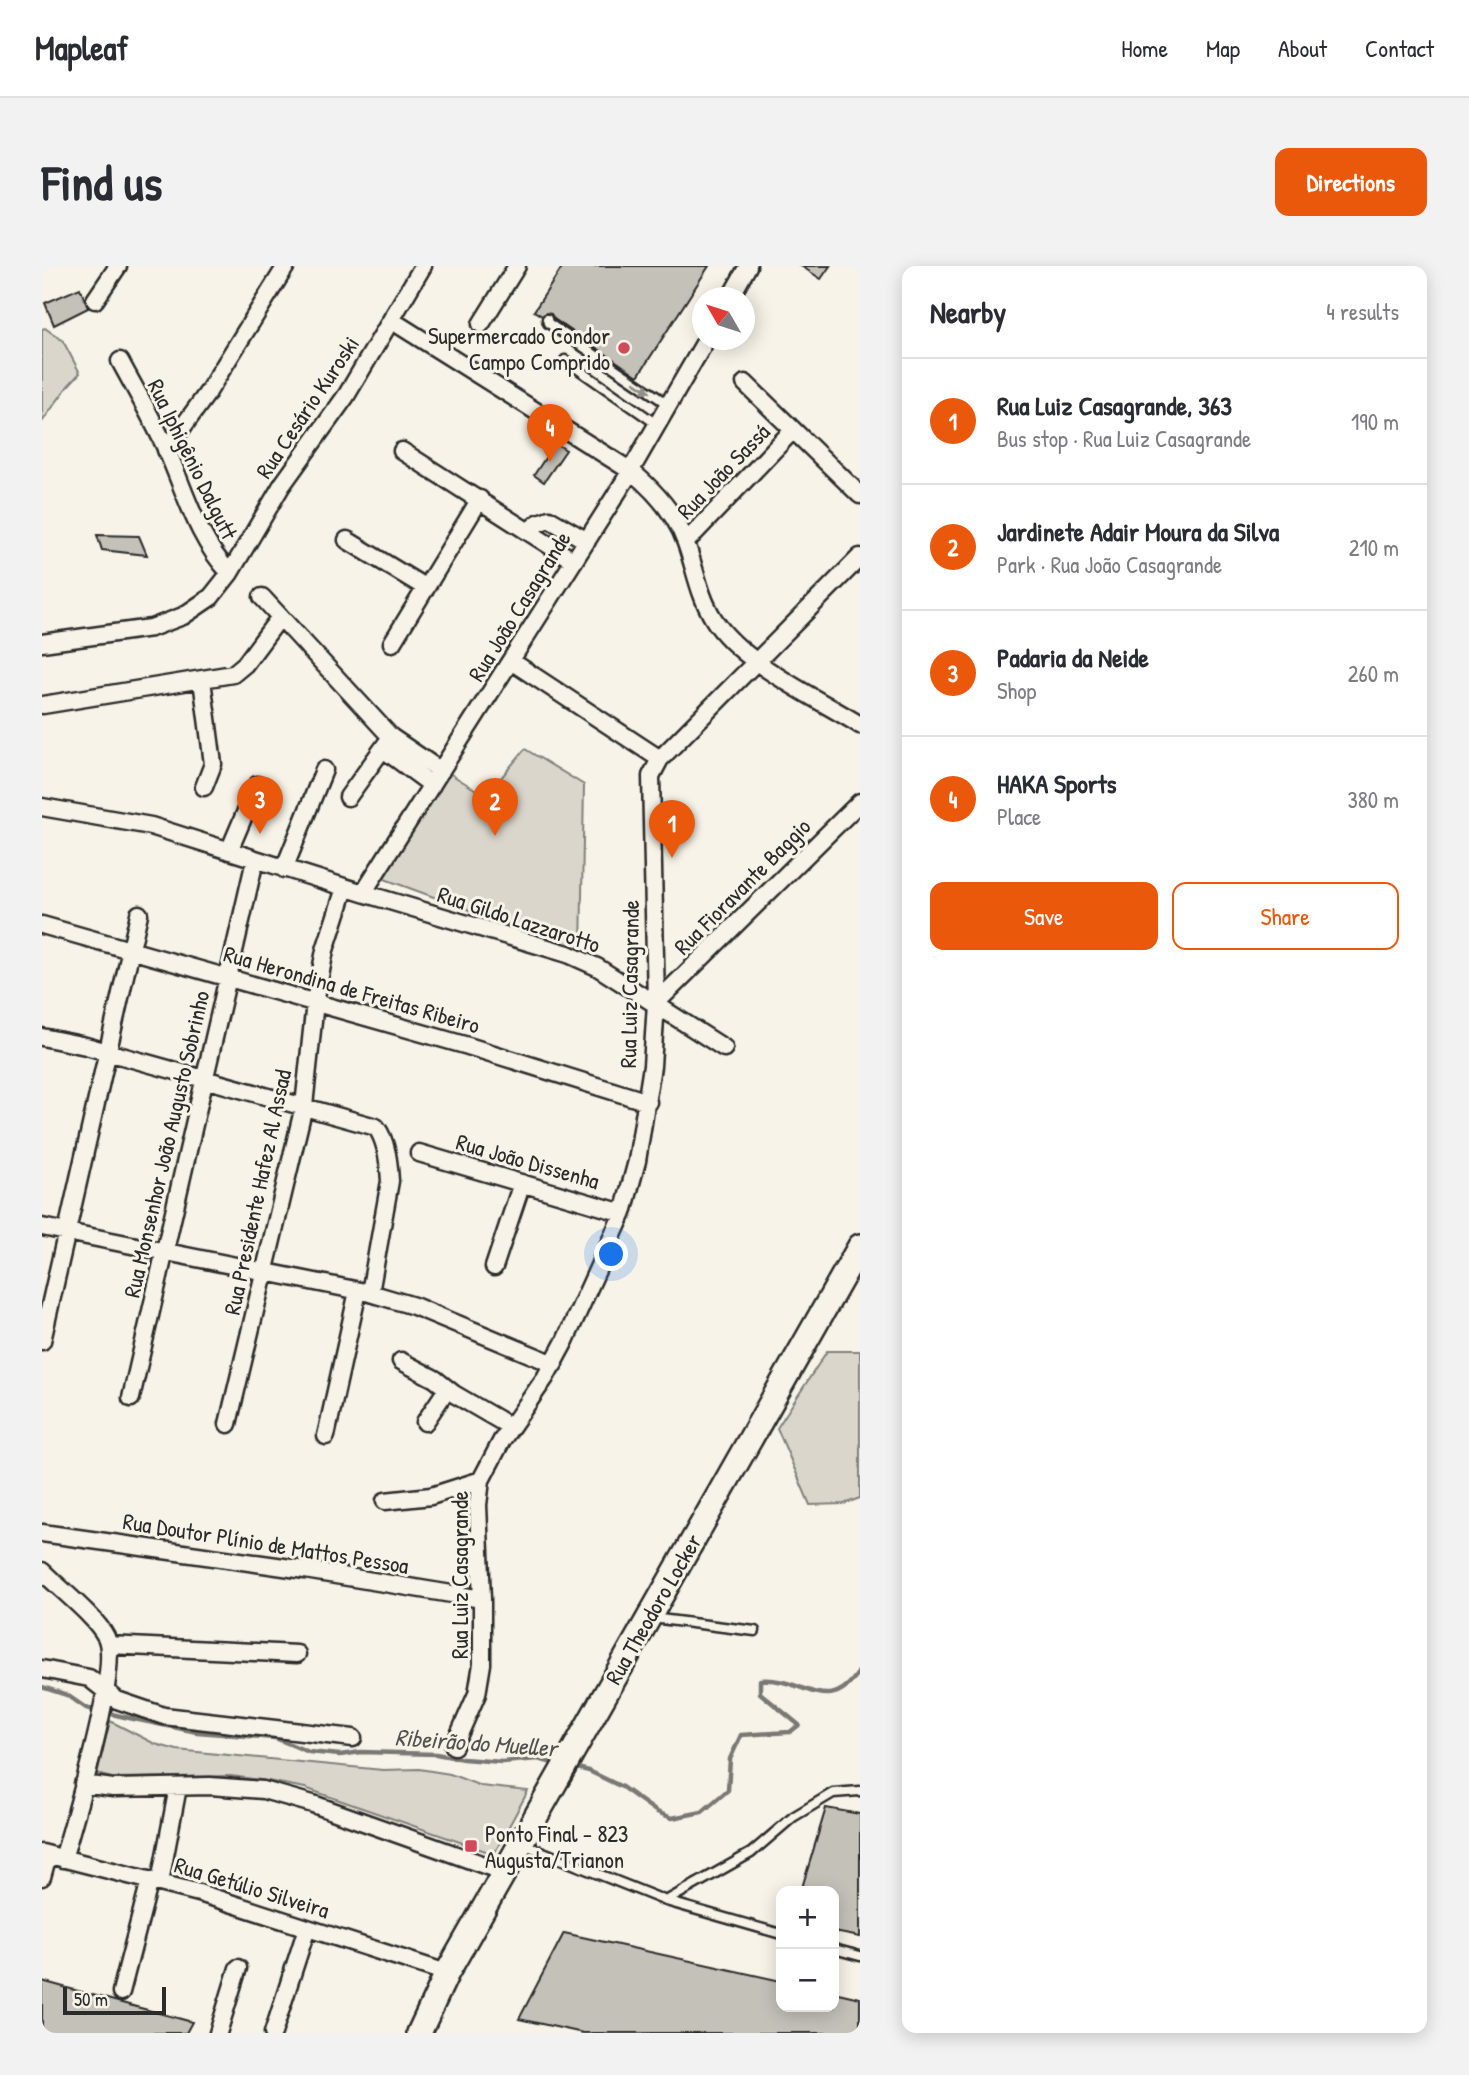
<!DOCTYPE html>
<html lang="en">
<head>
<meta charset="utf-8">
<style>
	:root { --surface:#fff; --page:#f2f2f3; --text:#2b2b33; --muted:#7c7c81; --line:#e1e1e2; --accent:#ea580c }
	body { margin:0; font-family:"Patrick Hand",sans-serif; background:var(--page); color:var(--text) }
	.controls { position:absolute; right:21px; bottom:21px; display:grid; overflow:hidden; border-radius:14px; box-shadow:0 4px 18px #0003 }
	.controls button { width:63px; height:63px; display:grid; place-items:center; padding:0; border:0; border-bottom:2px solid var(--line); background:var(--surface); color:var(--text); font:35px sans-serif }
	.compass { position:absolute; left:650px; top:21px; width:63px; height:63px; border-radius:50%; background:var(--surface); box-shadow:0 4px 18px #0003; rotate:309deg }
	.scale { position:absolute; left:21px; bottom:18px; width:103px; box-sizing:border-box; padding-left:7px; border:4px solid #2b2b2b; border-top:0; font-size:19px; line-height:24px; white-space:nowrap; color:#2b2b2b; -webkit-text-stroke:5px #f7f3e8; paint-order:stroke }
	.you { position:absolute; left:570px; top:989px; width:24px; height:24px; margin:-18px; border:5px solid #fff; border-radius:50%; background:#1a73e8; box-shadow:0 0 0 10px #1a73e833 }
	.badge { display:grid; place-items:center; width:46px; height:46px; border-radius:50%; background:var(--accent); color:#fff; font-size:23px; font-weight:700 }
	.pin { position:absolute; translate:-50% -58px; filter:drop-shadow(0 2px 4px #0008) }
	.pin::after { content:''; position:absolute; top:37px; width:24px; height:21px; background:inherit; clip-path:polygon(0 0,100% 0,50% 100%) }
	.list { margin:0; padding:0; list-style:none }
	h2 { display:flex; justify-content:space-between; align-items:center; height:91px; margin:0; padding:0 28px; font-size:30px }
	h2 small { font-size:23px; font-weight:400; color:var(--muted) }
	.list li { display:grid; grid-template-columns:46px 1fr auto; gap:21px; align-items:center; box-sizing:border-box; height:126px; padding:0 28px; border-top:2px solid var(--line) }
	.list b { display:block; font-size:26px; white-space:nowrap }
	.list p { margin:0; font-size:23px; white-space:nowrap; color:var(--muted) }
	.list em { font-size:23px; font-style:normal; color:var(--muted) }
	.actions { display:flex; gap:14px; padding:21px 28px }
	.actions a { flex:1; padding:16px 0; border:2px solid var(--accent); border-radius:14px; text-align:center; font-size:24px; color:var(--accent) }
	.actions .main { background:var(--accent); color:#fff }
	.map { position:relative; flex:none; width:818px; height:1767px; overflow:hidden; border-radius:14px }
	header { display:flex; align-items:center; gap:42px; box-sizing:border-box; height:98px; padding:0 35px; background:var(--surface); border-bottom:2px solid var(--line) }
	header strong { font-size:33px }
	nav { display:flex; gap:38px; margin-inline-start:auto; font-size:24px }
	.intro { display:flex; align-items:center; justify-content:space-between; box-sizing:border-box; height:168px; padding:0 42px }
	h1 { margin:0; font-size:49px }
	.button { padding:18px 32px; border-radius:14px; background:var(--accent); color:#fff; font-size:24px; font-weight:700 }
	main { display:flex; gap:42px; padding:0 42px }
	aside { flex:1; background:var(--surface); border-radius:14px; box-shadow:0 4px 18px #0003 }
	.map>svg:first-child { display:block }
</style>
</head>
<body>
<header>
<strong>Mapleaf</strong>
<nav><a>Home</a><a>Map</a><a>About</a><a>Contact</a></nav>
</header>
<div class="intro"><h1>Find us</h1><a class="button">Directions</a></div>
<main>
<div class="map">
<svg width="818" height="1767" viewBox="0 0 818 1767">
	<rect width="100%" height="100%" fill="#f7f3e8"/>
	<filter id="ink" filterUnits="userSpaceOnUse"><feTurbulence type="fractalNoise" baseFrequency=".0143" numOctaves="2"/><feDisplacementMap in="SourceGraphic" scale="14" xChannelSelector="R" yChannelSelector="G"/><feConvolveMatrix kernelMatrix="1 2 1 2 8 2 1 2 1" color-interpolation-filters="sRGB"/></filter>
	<g filter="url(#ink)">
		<path fill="#dad6cc" stroke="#82807c" stroke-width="2" d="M3,62L21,75L38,107L26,120L0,156V63Z
			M483,483L542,519L539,685L337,611L407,507L444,530Z
			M785,1085H818V1232L802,1238L768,1239L735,1162Z
			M68,1455L113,1478L135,1484L341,1504L377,1503L408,1508L439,1520L486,1525L452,1588L263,1522L226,1515L189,1510L70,1512L55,1508Z"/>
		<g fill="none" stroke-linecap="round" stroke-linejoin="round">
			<path stroke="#7a7874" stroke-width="4.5" d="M0,1421L25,1429L44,1442L87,1452L155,1466L233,1472L267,1486L298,1489L319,1486L394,1488L421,1493L460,1496L496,1493L515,1498
				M531,1501L547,1505L580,1521L615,1546L630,1552L660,1546L686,1524L688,1493L699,1469L748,1466L757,1459L718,1427V1414C762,1410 786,1454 818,1404"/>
		</g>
		<path fill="#c4c1b9" stroke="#2b2b2b" stroke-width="2" d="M521,0H667L596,110L512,53L509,48L504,47L500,50L492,45Z
			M759,0H788L779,13Z
			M38,22L46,42L12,59L3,37Z
			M513,177L524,184L502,216L492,209Z
			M55,269L97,270L105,289L60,284Z
			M784,1542L818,1548V1671L792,1666V1625H759Z
			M522,1667L739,1715V1741H792V1726L818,1732V1767H541L477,1753Z
			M0,1715L76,1736L150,1756L144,1767H0Z"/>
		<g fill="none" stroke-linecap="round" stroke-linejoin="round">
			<defs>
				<path id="service" d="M505,53L506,57L627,139
					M523,94L616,159
					M610,1352L713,1365
					M481,1578L624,1635L739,1668
					M624,1635L709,1587L751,1551L791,1527L818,1525
					M792,1683L818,1690"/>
				<path id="minor" d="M688,32L706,0
					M53,34L76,0
					M349,54L589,205C612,224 634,248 644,277C653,302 657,329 671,352C697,396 775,432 818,459
					M439,58L475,0
					M78,95C94,125 112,155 126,187C144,228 156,274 188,307
					M703,117L818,229
					M124,184L164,129L244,0
					M360,185L532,295
					M487,265L496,257L507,253L545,275
					M305,274L384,322
					M644,276L751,164
					M220,331L349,471L399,505
					M0,377L109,362L141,350L169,331L188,307L240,219L304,130L381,0
					M350,377L438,233
					M469,395L618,493
					M160,414L171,498L162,521
					M1,439L191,408L203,398L238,351
					M341,483L390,519
					M306,531L349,471
					M0,541L109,560L321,627L526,688L555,701L682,782
					M187,585L215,519
					M242,603L282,504
					M321,627L582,216L664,74
					M0,659L426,780L606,836
					M614,737L818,536
					M0,771L44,780L334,861C345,875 347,898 348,915L328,1027
					M377,887L581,947
					M0,961L328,1027L372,1040L512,1098
					M452,1001L480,917
					M0,1075L97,648
					M359,1095L393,1113L412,1128L469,1161
					M89,1132L213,594
					M383,1156L405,1123
					M186,1158L262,840L273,736L283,684L303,622
					M284,1170L316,1025
					M343,1235L389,1230L439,1214
					M0,1267L263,1304L440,1333
					M0,1305C17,1322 54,1351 64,1371C79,1401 32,1554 21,1593
					M67,1379L255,1388
					M0,1403L47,1412L75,1434L122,1450L311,1472
					M412,1480L435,1428L440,1398V1333L436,1239L439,1214L460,1174L503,1112L523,1075L581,947L595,895L610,800L614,737L609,510L618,493L818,291
					M41,1518L71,1522L168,1520L221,1524L271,1538L462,1606
					M0,1587L157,1627L405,1707
					M0,1611L6,1589
					M118,1616L136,1521
					M79,1726L108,1614
					M176,1767L196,1702
					M231,1767L265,1662"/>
				<path id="secondary" d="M377,1767L405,1707L818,980"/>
			</defs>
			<use href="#service" stroke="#2b2b2b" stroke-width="13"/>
			<use href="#minor" stroke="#2b2b2b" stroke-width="21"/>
			<use href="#secondary" stroke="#2b2b2b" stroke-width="28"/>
			<use href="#service" stroke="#f7f3e8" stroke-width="8"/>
			<use href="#minor" stroke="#f7f3e8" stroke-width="16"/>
			<use href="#secondary" stroke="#f7f3e8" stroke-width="23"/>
		</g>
		<defs><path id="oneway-solid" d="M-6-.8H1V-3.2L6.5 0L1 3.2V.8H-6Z" transform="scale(1.75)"/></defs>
		<use fill="#918f8a" href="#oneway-solid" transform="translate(600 121) rotate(34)"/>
	</g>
	<g fill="#d1495b" stroke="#f7f3e8" stroke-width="2.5">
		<circle cx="582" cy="82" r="7"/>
		<rect x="422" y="1573" width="14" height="14" rx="3.5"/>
	</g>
	<g text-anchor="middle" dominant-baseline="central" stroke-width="6" stroke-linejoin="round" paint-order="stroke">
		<g font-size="23" fill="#2b2b2b" stroke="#f7f3e8" text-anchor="end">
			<text x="568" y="69">Supermercado Condor<tspan x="568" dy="26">Campo Comprido</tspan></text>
			<text x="443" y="1567" text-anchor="start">Ponto Final - 823<tspan x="443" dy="26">Augusta/Trianon</tspan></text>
		</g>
		<g font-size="23" fill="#2b2b2b" stroke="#f7f3e8">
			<text transform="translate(265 141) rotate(-56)">Rua Cesário Kuroski</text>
			<text transform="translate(151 193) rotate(64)">Rua Iphigênio Dalgutt</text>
			<text transform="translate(681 205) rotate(-46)">Rua João Sassá</text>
			<text transform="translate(477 340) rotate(-58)">Rua João Casagrande</text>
			<text transform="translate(700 620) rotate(-45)">Rua Fioravante Baggio</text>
			<text transform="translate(477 653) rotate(18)">Rua Gildo Lazzarotto</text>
			<text transform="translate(587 718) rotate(-89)">Rua Luiz Casagrande</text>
			<text transform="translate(310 723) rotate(16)">Rua Herondina de Freitas Ribeiro</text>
			<text transform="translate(124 878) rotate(-77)">Rua Monsenhor João Augusto Sobrinho</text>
			<text transform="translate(486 895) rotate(16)">Rua João Dissenha</text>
			<text transform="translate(215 926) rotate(-78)">Rua Presidente Hafez Al Assad</text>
			<text transform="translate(224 1277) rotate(9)">Rua Doutor Plínio de Mattos Pessoa</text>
			<text transform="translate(417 1309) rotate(-90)">Rua Luiz Casagrande</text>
			<text transform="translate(611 1343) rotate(-60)">Rua Theodoro Locker</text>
			<text transform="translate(210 1621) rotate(17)">Rua Getúlio Silveira</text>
		</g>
		<g font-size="24" font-style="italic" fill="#53524f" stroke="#f7f3e8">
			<text transform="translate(434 1476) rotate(4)">Ribeirão do Mueller</text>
		</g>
	</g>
</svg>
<div class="controls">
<button>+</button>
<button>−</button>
</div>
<svg class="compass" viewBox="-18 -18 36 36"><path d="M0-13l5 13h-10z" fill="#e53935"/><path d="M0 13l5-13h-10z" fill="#7c7c81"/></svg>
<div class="scale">50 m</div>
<div class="you"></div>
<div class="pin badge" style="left:630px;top:592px">1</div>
<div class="pin badge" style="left:453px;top:570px">2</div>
<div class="pin badge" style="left:218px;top:568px">3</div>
<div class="pin badge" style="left:508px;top:196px">4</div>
</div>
<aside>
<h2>Nearby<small>4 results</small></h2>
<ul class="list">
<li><span class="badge">1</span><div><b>Rua Luiz Casagrande, 363</b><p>Bus stop · Rua Luiz Casagrande</p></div><em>190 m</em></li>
<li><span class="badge">2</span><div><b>Jardinete Adair Moura da Silva</b><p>Park · Rua João Casagrande</p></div><em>210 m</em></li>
<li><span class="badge">3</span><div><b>Padaria da Neide</b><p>Shop</p></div><em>260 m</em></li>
<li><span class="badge">4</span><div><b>HAKA Sports</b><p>Place</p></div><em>380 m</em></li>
</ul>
<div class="actions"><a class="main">Save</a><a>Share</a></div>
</aside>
</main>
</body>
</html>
